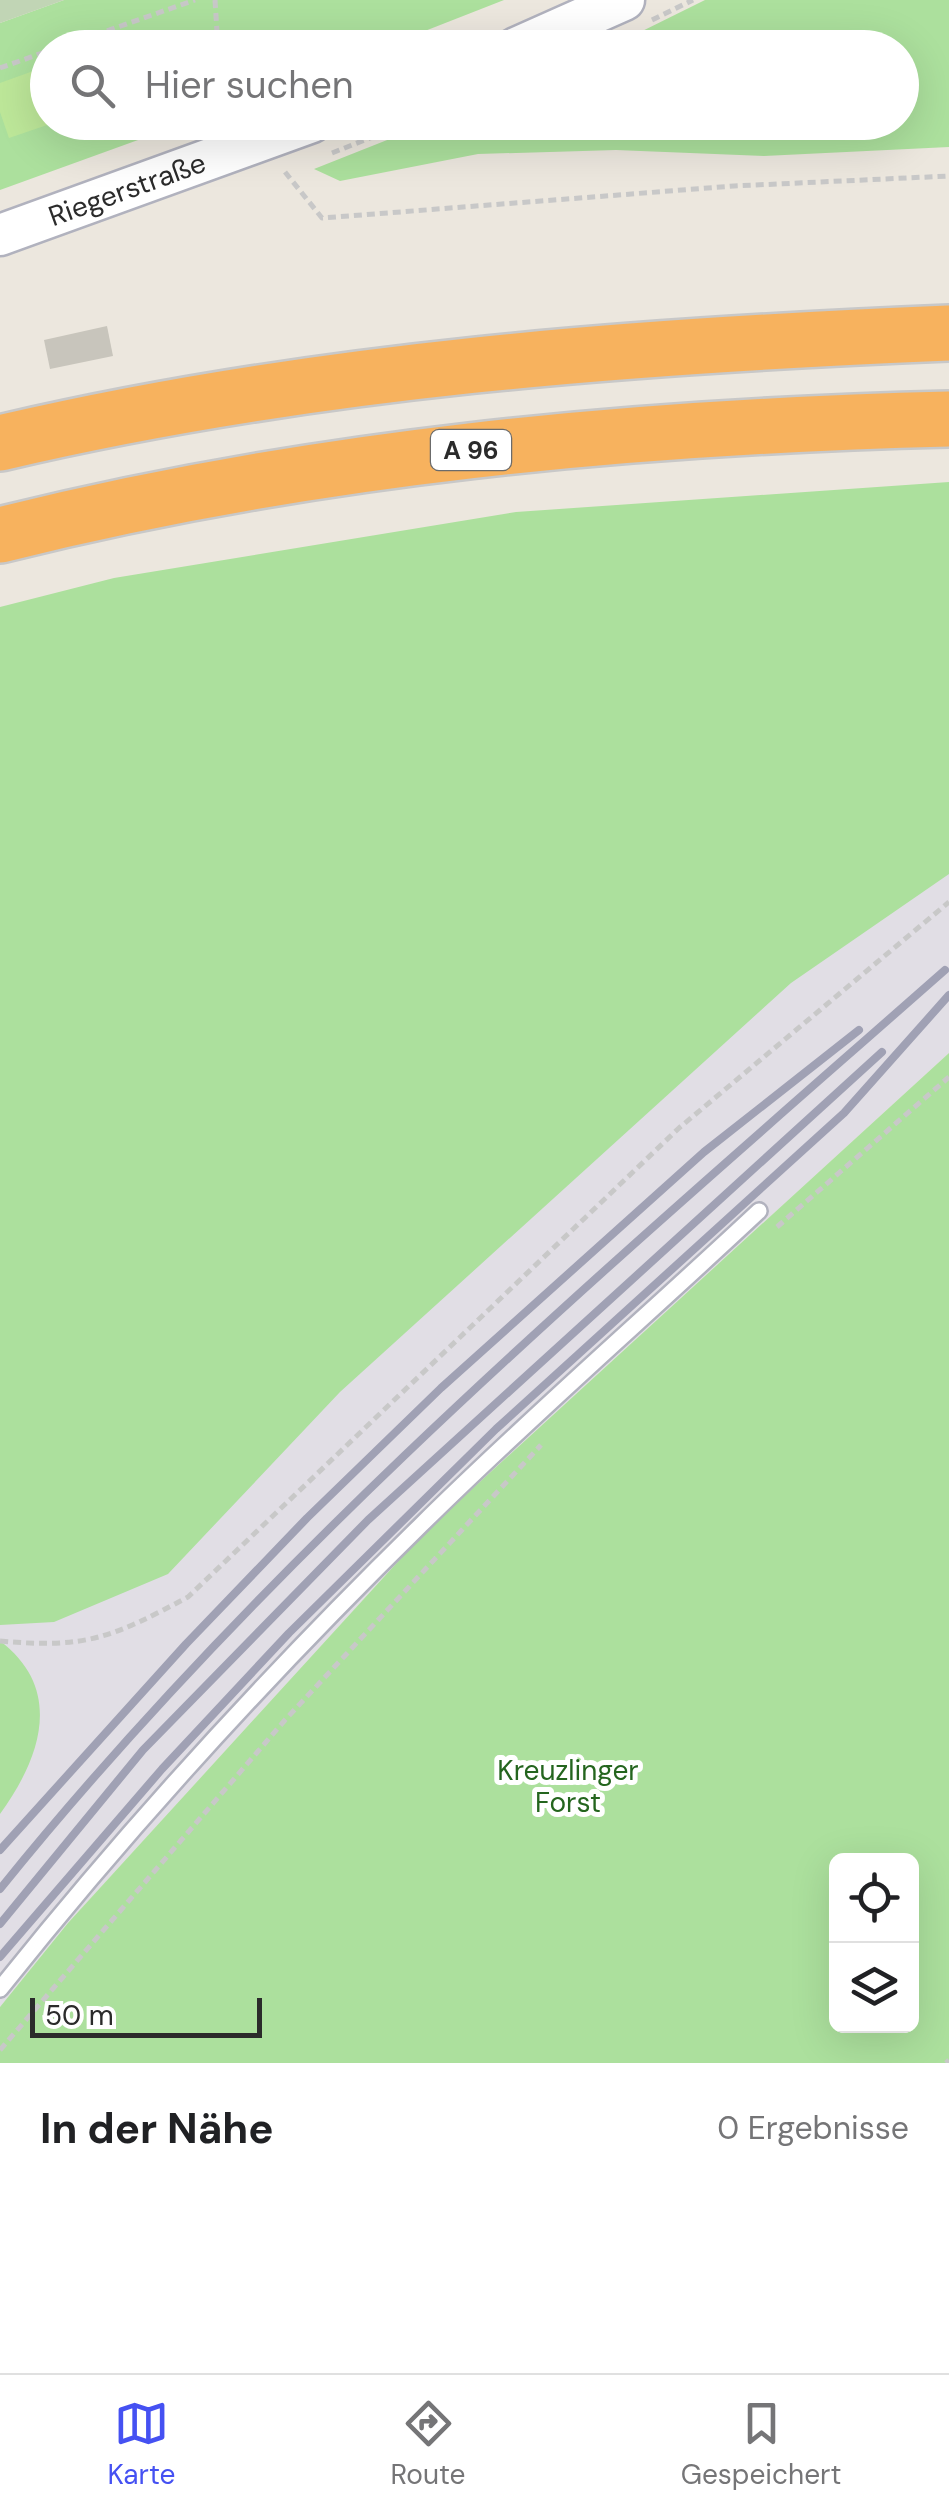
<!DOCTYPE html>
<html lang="de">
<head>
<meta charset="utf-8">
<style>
	:root { --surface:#fff; --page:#f2f2f2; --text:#202124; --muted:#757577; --line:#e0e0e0; --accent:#4551f2 }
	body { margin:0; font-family:"DM Sans",sans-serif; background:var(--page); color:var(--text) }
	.controls { position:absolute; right:30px; bottom:30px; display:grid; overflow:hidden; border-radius:15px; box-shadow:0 10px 40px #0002 }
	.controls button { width:90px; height:90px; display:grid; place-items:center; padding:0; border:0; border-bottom:2px solid var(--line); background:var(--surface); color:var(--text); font:50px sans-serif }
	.scale { position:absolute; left:30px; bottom:25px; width:232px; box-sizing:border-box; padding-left:10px; border:5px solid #2b2b2b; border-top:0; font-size:28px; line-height:35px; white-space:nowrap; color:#2b2b2b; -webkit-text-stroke:8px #fff; paint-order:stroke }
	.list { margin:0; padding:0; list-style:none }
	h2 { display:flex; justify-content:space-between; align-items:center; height:130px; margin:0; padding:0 40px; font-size:42px }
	h2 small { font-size:32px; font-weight:400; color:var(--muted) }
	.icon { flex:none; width:55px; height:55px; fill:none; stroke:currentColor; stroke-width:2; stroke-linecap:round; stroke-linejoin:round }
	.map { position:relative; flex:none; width:949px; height:2063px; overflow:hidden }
	.search { position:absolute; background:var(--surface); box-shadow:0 10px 40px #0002; left:30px; right:30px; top:30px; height:110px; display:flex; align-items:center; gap:25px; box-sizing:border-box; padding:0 35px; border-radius:55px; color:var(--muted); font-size:38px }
	.sheet { height:310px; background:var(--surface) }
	nav { display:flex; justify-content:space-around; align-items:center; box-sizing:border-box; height:140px; border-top:2px solid var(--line); background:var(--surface); font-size:28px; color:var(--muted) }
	nav a { display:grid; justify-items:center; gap:5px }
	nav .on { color:var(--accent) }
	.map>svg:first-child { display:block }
</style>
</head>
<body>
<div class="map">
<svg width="949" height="2063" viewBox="0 0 949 2063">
	<rect width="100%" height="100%" fill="#ece7de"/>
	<path fill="#e1dee5" d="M949,615V1053L425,1532L68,1923L0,2007V714Z"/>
	<path fill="#ace09d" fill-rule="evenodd" d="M64,0H504L384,47L48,48V122L185,123L0,190V23Z
		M705,0H949V147L764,156L616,150L478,154L340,181L314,169L430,123L902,122V48L610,47Z
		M949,482V874L791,983L340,1392L168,1574L54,1622L0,1625V607L114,578L516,512Z
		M949,1053V2063H0V2007L68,1923L425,1532ZM836,1860H912V2026H836Z
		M0,1641C65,1690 40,1759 0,1814Z"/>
	<path fill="#c1d5b5" d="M0,0H64L0,23Z"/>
	<path fill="#bde799" d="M47,66L48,122L53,123L9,138L0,112V83Z"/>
	<path fill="#c8c5bc" d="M107,326L113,356L50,369L44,340Z"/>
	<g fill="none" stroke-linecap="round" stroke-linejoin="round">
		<defs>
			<path id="service" d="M0,1989C130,1826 272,1671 421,1525C530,1417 647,1316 759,1211"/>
			<g id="tertiary">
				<path d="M516,48L624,0"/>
				<path id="s1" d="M0,235L312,122"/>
			</g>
			<path id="motorway" d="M0,443C310,370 631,346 949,333
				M0,535C311,457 629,427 949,419"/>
		</defs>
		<use href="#service" stroke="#b1b2be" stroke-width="20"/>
		<use href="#tertiary" stroke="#b1b2be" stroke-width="45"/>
		<use href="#motorway" stroke="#c8c8c8" stroke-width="60"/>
		<path stroke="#c8c8c8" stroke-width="5" stroke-dasharray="8 5" stroke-linecap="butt" d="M215,0L218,48
			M652,20L693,0
			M58,48L195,0
			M0,68L48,51
			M332,153L410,122
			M285,172L322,218L734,186L949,176
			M777,1227L949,1077
			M0,1641C87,1649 113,1637 188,1597L679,1128L949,902
			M0,2050L285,1720L541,1445
			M946,2063L949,2060"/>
		<use href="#service" stroke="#fff" stroke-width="15"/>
		<use href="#tertiary" stroke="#fff" stroke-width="40"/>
		<use href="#motorway" stroke="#f7b25e" stroke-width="55"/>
		<path stroke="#a0a1b4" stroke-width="8" d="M0,1850L186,1644L307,1518L441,1388L704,1152L859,1030
			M0,1889C275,1548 617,1259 945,970
			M0,1924L143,1750L368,1520L882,1052
			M0,1957L162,1769L289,1633L496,1429L844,1113L949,995"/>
	</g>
	<g text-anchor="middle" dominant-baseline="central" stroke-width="10" stroke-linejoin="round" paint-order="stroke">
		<rect fill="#fff" stroke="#6b6b6b" stroke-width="2.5" x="431" y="430" width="80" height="40" rx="8"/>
		<g font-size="25" font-weight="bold" fill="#2b2b2b">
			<text x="471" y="450">A 96</text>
		</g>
		<g font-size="28" fill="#2b2b2b" stroke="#fff">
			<text stroke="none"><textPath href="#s1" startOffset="135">Riegerstraße</textPath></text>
		</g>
		<g font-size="28" fill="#24651e" stroke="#fff">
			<text x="568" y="1770">Kreuzlinger<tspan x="568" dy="32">Forst</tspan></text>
		</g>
	</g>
</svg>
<div class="controls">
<button><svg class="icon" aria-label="locate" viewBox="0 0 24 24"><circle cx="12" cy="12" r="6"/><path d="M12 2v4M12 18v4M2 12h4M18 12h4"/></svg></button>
<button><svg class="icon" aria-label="layers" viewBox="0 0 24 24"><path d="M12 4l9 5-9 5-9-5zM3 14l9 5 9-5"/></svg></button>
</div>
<div class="scale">50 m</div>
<div class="search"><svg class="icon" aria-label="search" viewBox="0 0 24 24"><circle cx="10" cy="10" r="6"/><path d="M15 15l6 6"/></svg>Hier suchen</div>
</div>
<section class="sheet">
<h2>In der Nähe<small>0 Ergebnisse</small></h2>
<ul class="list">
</ul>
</section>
<nav>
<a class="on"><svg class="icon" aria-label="map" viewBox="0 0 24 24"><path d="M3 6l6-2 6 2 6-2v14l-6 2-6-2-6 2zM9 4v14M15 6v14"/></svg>Karte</a>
<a><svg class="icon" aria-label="directions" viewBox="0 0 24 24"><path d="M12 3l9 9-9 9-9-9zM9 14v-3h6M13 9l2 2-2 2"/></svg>Route</a>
<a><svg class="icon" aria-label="saved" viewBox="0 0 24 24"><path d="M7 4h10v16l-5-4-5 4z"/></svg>Gespeichert</a>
</nav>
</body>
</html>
